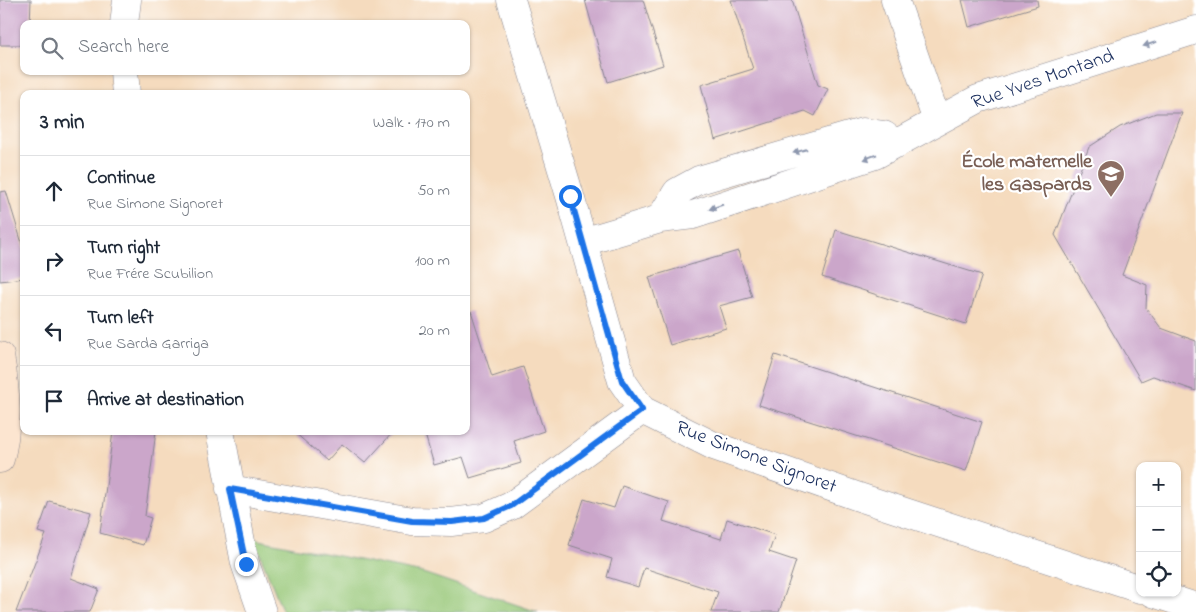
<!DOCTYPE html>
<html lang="en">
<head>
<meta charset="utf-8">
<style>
	:root { --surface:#fff; --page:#f2f2f3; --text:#1f2937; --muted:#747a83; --line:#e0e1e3 }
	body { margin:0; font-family:"Indie Flower",sans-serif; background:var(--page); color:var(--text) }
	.controls { position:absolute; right:15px; bottom:15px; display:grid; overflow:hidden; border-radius:10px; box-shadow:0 1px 4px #0004 }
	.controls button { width:45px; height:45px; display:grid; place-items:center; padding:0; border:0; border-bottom:1px solid var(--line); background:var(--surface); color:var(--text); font:25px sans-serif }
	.stop { position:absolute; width:15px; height:15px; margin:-11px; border:4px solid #1a73e8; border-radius:50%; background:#fff }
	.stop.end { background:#1a73e8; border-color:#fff; box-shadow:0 1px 5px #0008 }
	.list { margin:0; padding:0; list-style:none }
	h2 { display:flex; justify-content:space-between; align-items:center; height:65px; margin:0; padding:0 20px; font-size:21px }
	h2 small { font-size:16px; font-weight:400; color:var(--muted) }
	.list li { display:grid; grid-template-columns:32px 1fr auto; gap:15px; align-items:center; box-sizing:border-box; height:70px; padding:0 20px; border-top:1px solid var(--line) }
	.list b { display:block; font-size:19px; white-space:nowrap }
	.list p { margin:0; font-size:16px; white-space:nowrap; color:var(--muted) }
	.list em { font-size:16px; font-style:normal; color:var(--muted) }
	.icon { flex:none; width:28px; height:28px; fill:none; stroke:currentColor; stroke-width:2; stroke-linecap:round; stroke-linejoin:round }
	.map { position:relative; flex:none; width:1196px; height:612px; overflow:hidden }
	.search { position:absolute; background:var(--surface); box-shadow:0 1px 4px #0004; left:20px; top:20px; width:450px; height:55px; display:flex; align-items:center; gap:12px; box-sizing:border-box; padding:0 18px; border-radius:10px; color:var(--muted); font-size:19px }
	.panel { position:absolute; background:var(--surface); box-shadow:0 1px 4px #0004; left:20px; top:90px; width:450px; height:345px; border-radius:10px }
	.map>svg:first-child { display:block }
</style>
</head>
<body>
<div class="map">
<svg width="1196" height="612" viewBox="0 0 1196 612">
	<rect width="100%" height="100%" fill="#fff"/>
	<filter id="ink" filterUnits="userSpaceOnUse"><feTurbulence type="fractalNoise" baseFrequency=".02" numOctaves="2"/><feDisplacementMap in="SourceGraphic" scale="10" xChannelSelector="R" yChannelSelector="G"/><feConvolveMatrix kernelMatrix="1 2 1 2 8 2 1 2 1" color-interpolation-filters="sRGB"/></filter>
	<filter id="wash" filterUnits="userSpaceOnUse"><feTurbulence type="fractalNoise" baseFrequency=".0096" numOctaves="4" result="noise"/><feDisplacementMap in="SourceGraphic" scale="20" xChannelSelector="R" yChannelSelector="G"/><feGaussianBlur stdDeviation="1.12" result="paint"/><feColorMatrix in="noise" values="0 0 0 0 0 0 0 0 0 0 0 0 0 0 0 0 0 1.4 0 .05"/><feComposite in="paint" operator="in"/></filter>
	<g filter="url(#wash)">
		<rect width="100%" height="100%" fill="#f5dbbe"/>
		<path fill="#95c675" stroke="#587a6a" d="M254,539L423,573L538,612H283Z"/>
		<g id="blocks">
			<path fill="#cba6ca" d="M0,0H31L30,24H24V45H0Z
				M585,0H643L663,65L608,82Z
				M731,0H792L818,85L828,89L815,116L805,111L715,140L701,85L753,69Z
				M962,0H1037L1038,6L969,27Z
				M1156,113H1182L1122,275L1147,285L1146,308L1161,328L1196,341V391L1153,376L1141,381L1055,235L1089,147L1120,127Z
				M6,191L24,250V278L0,281V192Z
				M836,230L982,275L966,324L822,277Z
				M738,251L752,297L719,306L726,328L670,345L649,277Z
				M471,311L492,377L523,367L544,431L514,441L521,463L470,478L463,457L434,465L424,431H466V312Z
				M775,355L982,422L966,471L759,405Z
				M113,431H156L145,516L151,518L143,545L100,533Z
				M293,431H394L365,463L342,444L327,461Z
				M622,486L669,502L663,521L721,539L727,519L775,535L769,552L796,561L779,612H711L718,592L644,568L638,587L607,577L612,559L569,545L584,499L614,508Z
				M49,501L91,512L71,578L99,589L90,612H16L46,534L38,532Z"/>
		</g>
	</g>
	<g filter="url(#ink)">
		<use href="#blocks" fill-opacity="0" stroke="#88858e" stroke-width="1"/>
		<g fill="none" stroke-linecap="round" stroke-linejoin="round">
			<defs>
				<path id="minor" d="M511,0L570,196L622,381L642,410L714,446L859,497L1140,589
					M895,0L937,121
					M124,24L127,0
					M124,71L126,94
					M660,219L677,192L699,180L863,132L884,135L896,144
					M583,242L660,219L693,215L875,155L978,99L1196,30
					M220,431L245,563L262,612
					M230,489L412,521L451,522L484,518L511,506L642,410
					M1153,593L1196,607"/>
				<path id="secondary" d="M0,356C6,390 9,425 0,459"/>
			</defs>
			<use href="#minor" stroke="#88858e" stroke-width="29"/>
			<use href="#secondary" stroke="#88858e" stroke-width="29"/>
			<use href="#minor" stroke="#fff" stroke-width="28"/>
			<use href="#secondary" stroke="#fce5d0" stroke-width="28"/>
		</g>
		<defs><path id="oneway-solid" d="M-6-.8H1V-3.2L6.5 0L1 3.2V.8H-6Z" transform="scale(1.25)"/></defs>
		<g fill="#8d97ae">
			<use href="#oneway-solid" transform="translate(1150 44) rotate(163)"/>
			<use href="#oneway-solid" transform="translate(800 151) rotate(164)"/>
			<use href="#oneway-solid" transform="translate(870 157) rotate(160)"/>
			<use href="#oneway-solid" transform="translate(716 207) rotate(161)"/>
		</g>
	</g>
	<g fill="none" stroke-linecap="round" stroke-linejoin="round" filter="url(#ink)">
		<path stroke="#1a73e8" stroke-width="6" d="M246,564L230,489L412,521L452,522L484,518L511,506L642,410L622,381L570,196"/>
	</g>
	<defs>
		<symbol id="school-pin" viewBox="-11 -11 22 30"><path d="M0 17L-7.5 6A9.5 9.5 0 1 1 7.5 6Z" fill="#8d6e63" stroke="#fff"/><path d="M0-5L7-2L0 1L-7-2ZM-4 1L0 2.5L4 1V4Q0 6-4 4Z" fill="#fff"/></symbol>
	</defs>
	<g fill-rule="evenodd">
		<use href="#school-pin" x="1095" y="158" width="32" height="43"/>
	</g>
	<g text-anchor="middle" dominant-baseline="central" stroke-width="4.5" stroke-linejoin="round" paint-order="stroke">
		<g font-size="20" fill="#1b2f5e" stroke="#fff">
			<text transform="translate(1043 80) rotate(-19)">Rue Yves Montand</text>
			<text transform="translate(756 458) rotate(21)">Rue Simone Signoret</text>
		</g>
		<g font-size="20" font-weight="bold" fill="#785e54" stroke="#fff" text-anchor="end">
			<text x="1092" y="162">École maternelle<tspan x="1092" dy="23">les Gaspards</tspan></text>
		</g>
	</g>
</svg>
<div class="controls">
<button>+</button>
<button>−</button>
<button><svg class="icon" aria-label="locate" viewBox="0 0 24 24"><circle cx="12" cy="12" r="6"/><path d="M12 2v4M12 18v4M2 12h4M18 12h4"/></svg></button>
</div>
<div class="stop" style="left:570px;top:196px"></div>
<div class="stop end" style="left:246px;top:564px"></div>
<div class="search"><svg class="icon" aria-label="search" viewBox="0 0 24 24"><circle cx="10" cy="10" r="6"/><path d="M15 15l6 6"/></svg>Search here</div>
<section class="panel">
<h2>3 min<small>Walk · 170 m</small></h2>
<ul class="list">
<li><svg class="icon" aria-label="ahead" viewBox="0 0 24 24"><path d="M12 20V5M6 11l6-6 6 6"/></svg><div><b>Continue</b><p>Rue Simone Signoret</p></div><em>50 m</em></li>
<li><svg class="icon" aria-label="right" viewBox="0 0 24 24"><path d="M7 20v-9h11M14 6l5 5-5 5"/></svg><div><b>Turn right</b><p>Rue Frére Scubilion</p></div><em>100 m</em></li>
<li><svg class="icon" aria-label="left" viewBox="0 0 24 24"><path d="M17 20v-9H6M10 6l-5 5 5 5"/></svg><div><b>Turn left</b><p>Rue Sarda Garriga</p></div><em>20 m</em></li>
<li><svg class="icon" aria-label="arrive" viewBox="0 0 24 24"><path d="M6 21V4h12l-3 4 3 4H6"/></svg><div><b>Arrive at destination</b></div></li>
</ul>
</section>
</div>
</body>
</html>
